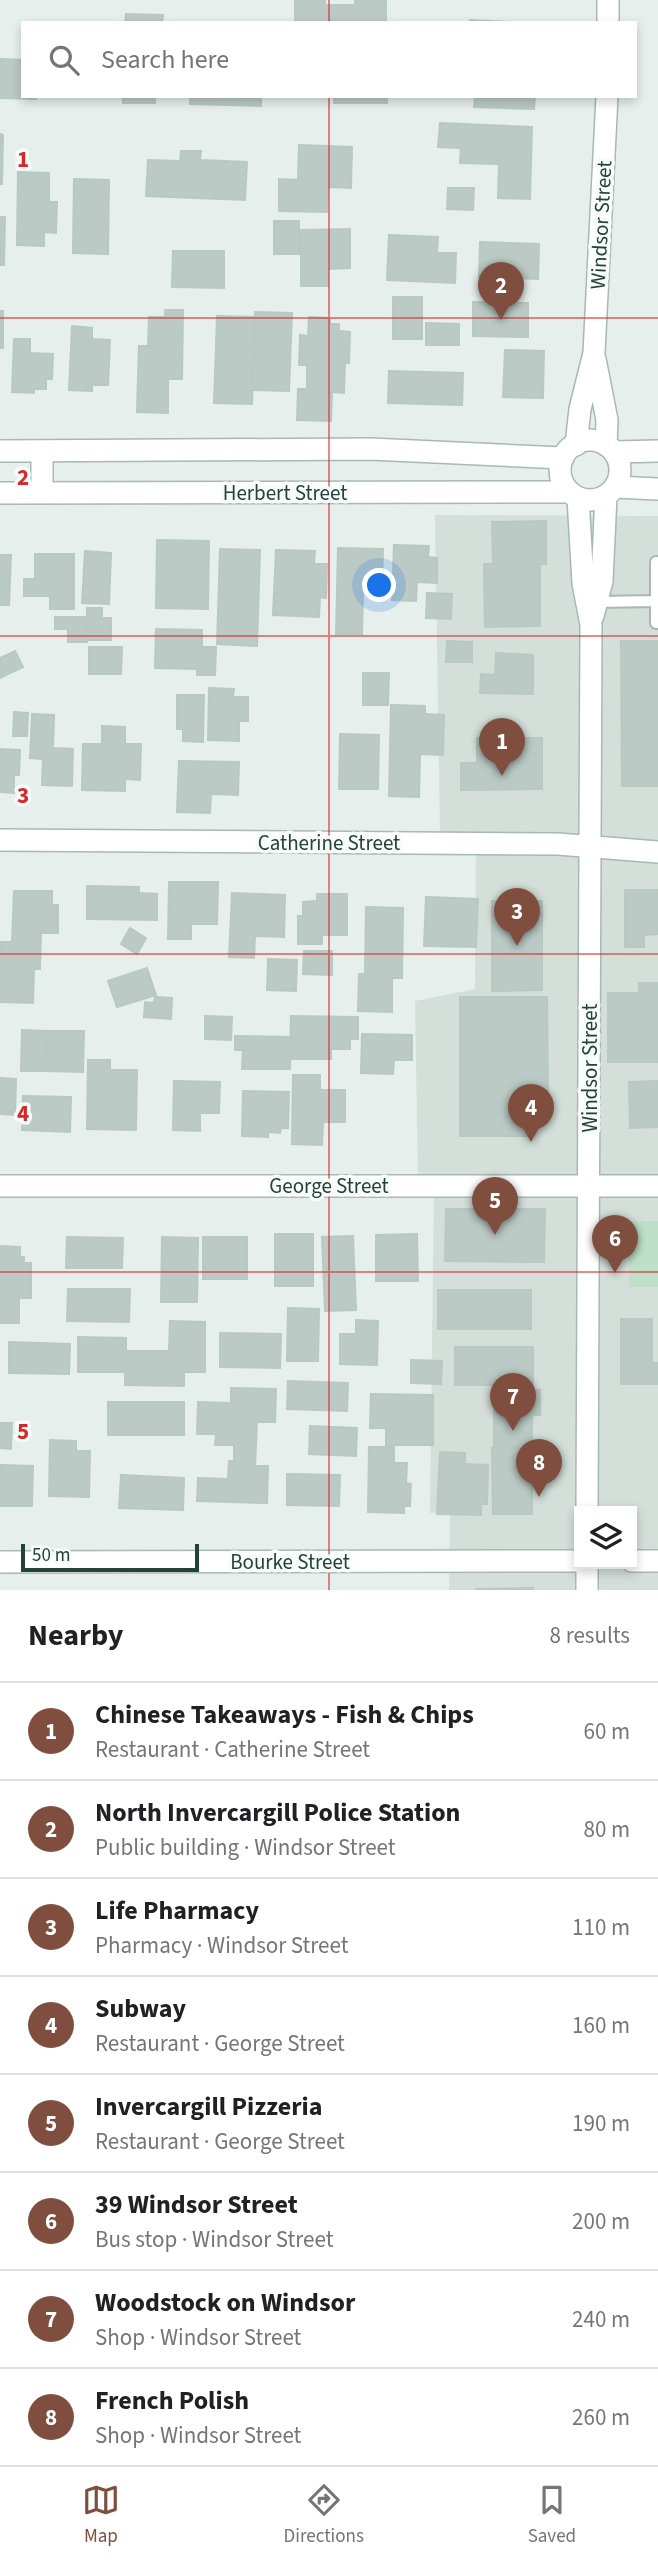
<!DOCTYPE html>
<html lang="en">
<head>
<meta charset="utf-8">
<style>
	:root { --surface:#fff; --page:#f6f6f6; --text:#202124; --muted:#757577; --line:#e0e0e0; --accent:#7f4e3f }
	body { margin:0; font-family:"Source Sans 3",sans-serif; background:var(--page); color:var(--text) }
	.controls { position:absolute; right:21px; bottom:21px; display:grid; overflow:hidden; border-radius:0px; box-shadow:0 4px 10px #0003 }
	.controls button { width:63px; height:63px; display:grid; place-items:center; padding:0; border:0; border-bottom:2px solid var(--line); background:var(--surface); color:var(--text); font:35px sans-serif }
	.scale { position:absolute; left:21px; bottom:18px; width:178px; box-sizing:border-box; padding-left:7px; border:4px solid #24423a; border-top:0; font-size:19px; line-height:24px; white-space:nowrap; color:#24423a; -webkit-text-stroke:5px #f7fbf9; paint-order:stroke }
	.you { position:absolute; left:380px; top:586px; width:24px; height:24px; margin:-18px; border:5px solid #fff; border-radius:50%; background:#1a73e8; box-shadow:0 0 0 10px #1a73e833 }
	.badge { display:grid; place-items:center; width:46px; height:46px; border-radius:50%; background:var(--accent); color:#fff; font-size:23px; font-weight:700 }
	.pin { position:absolute; translate:-50% -58px; filter:drop-shadow(0 2px 4px #0008) }
	.pin::after { content:''; position:absolute; top:37px; width:24px; height:21px; background:inherit; clip-path:polygon(0 0,100% 0,50% 100%) }
	.list { margin:0; padding:0; list-style:none }
	h2 { display:flex; justify-content:space-between; align-items:center; height:91px; margin:0; padding:0 28px; font-size:30px }
	h2 small { font-size:23px; font-weight:400; color:var(--muted) }
	.list li { display:grid; grid-template-columns:46px 1fr auto; gap:21px; align-items:center; box-sizing:border-box; height:98px; padding:0 28px; border-top:2px solid var(--line) }
	.list b { display:block; font-size:26px; white-space:nowrap }
	.list p { margin:0; font-size:23px; white-space:nowrap; color:var(--muted) }
	.list em { font-size:23px; font-style:normal; color:var(--muted) }
	.icon { flex:none; width:38px; height:38px; fill:none; stroke:currentColor; stroke-width:2; stroke-linecap:round; stroke-linejoin:round }
	.map { position:relative; flex:none; width:658px; height:1590px; overflow:hidden }
	.search { position:absolute; background:var(--surface); box-shadow:0 4px 10px #0003; left:21px; right:21px; top:21px; height:77px; display:flex; align-items:center; gap:18px; box-sizing:border-box; padding:0 24px; border-radius:0px; color:var(--muted); font-size:26px }
	.sheet { height:875px; background:var(--surface) }
	nav { display:flex; justify-content:space-around; align-items:center; box-sizing:border-box; height:98px; border-top:2px solid var(--line); background:var(--surface); font-size:19px; color:var(--muted) }
	nav a { display:grid; justify-items:center; gap:4px }
	nav .on { color:var(--accent) }
	.map>svg:first-child { display:block }
</style>
</head>
<body>
<div class="map">
<svg width="658" height="1590" viewBox="0 0 658 1590">
	<rect width="100%" height="100%" fill="#e6efeb"/>
	<path fill="#d4dfda" fill-rule="evenodd" d="M435,515L658,516V1590H449L450,1512L430,1513L434,1182L418,1183L415,1001L475,989L476,833H440ZM579,1511H632V1564H579Z"/>
	<path fill="#bfe0c8" d="M629,1221H658V1287H629Z"/>
	<path fill="#bbcac4" stroke="#b8c9c2" stroke-width="2" d="M295,0H325V5H355V0H386V23H295Z
		M126,14L163,15L162,23H125Z
		M470,20L533,23H470Z
		M0,59L23,60V96H36V99L0,98Z
		M123,96H155V103H123Z
		M190,96H261V106L190,104Z
		M334,96H387V103H334Z
		M475,96H535L534,109L474,107Z
		M440,123L532,127L530,199L498,198L499,164L460,163L461,148L438,147Z
		M0,134L3,135L2,184H0Z
		M299,145L352,147L351,188L328,187L327,212L279,211V179L298,180Z
		M181,151H201L200,160L247,162L245,200L146,196L148,160L180,161Z
		M18,172L49,173V202H57L56,233L44,232V246L17,245Z
		M74,179L109,180L108,254L73,253Z
		M448,188H474L473,210L447,209Z
		M0,217H5L4,265H0Z
		M274,221H299V254H274Z
		M350,229V268L328,269V286H301V230Z
		M389,235L438,237L437,253H456L455,283L387,280Z
		M480,242L539,244L538,279L479,277Z
		M173,251H224V288L172,287Z
		M393,297H422V339H393Z
		M393,297H422V339H393Z
		M473,302L528,303V337L473,336Z
		M473,302L528,303V337L473,336Z
		M165,310H183L182,379H168V413L137,412L139,346H148L149,317H165Z
		M0,311H3V348H0Z
		M255,312L292,313L289,391L252,390Z
		M217,316L255,317L252,404L214,403Z
		M309,317L330,318V324H339V331L350,332L349,363H345L344,393L332,392L331,421L297,420L298,389H307V365H299L300,335L308,336Z
		M426,323L459,324V345H426Z
		M426,323L459,324V345H426Z
		M72,326L92,328V339L110,340L108,385H92V391L69,390Z
		M14,339H30V353L53,354L52,379H46V389H34V393L12,392Z
		M505,350L544,351L543,398L503,397Z
		M389,371L463,373L462,405L388,403Z
		M546,521V564H493L492,522Z
		M157,540L209,541L208,609L156,608Z
		M394,545L429,546L428,557L437,558V583L417,582L416,601L392,600Z
		M338,548L383,549L382,591H363L362,634H336Z
		M220,549L260,550L257,646L217,644Z
		M276,550L315,551L314,564H327L326,598L320,597L319,617L273,615Z
		M85,551L111,553L109,604L82,603Z
		M35,554H74V609H50V596H24V579H35Z
		M0,555H11L9,605H0Z
		M484,564H540V626L485,627Z
		M427,593L452,594L451,619L426,618Z
		M87,608H102V618H111V640H87Z
		M55,617H87V642H68V629H55Z
		M156,629L202,630V647H216L215,675H197V669L155,668Z
		M447,641L472,642V662H446Z
		M621,641H658V786H622Z
		M89,647H122L121,674H89Z
		M15,651L23,667L0,678V658Z
		M496,653L533,655V694L480,693L481,674L495,675Z
		M363,673H389L388,705H363Z
		M209,688L234,689L233,697H248V721H239V741L208,740Z
		M177,695H204L203,742L183,741V729H177Z
		M391,705L425,706V714L444,715L443,755L420,754L419,797L389,796Z
		M14,712L28,713L27,736H13Z
		M32,714L54,715L53,748L73,749L72,786L42,785L43,759L30,758Z
		M102,726L125,727V744H141L140,780L125,779V791L82,790L83,744H102Z
		M340,734L379,735L378,789H339Z
		M477,738H542V763H477Z
		M0,749L20,750L19,775H14V793L0,792Z
		M179,761L239,762L238,795L211,794L210,813L177,812Z
		M461,763H542V789L461,790Z
		M169,882H218L217,924H191V939H168Z
		M87,886L139,887V893L157,894V920L87,919Z
		M625,890H658V934L644,935V947H625Z
		M14,891H52V905H58V933H41L40,969H34L33,1003L0,1002L1,942H12Z
		M232,893L285,895L284,937L255,936L254,958L229,957Z
		M317,894H347V935H322V944H298V916H303V902L317,901Z
		M426,897L478,899L476,947L424,946Z
		M492,901H542V990L492,991Z
		M366,907L403,908L402,978H392V1012L358,1011L359,974H365Z
		M130,928L146,938L137,954L121,944Z
		M304,951H332V975L303,974Z
		M268,959L297,960L296,991L267,990Z
		M147,968L156,995L117,1007L108,981Z
		M639,983H658V1062H608V993H639Z
		M155,997L172,998L171,1019L144,1017L145,1002L154,1003Z
		M460,997H547L548,1111H528V1136H460Z
		M205,1016L232,1017L231,1040L205,1039Z
		M291,1016L358,1017V1039H350V1049H331V1059H290Z
		M22,1030L46,1031L45,1071H21Z
		M46,1031H84L83,1072L45,1071Z
		M362,1034L412,1035V1060H394L393,1074L361,1073Z
		M235,1036L291,1037L290,1069H242L243,1050H235Z
		M88,1060H110V1070H137L136,1130L87,1129Z
		M293,1075H320V1090H345V1122H323L322,1145L292,1144Z
		M0,1078L16,1079L15,1115L0,1114Z
		M174,1081L220,1082L219,1113H200V1131L173,1130Z
		M658,1081V1127L630,1128L629,1082Z
		M243,1091L289,1092L288,1128H281L280,1133L268,1132V1137L242,1136Z
		M23,1096L71,1097L70,1132L22,1130Z
		M446,1209H545L544,1262L445,1261Z
		M275,1234H313V1286H275Z
		M417,1234L418,1281H376V1235Z
		M353,1236L356,1310L325,1311L322,1237Z
		M67,1237L123,1238L122,1268H66Z
		M162,1237L198,1238L197,1302H161Z
		M203,1237H247V1279H203Z
		M0,1246L20,1247V1257H24V1263H31V1298H19V1323H0Z
		M68,1289H130L129,1322L67,1321Z
		M438,1290H531V1329H438Z
		M288,1308L319,1309L318,1361H287Z
		M621,1319H652V1363H658V1384H621Z
		M356,1320L378,1321L377,1365L340,1364V1334H356Z
		M170,1321L205,1322V1372H184V1386L125,1385V1372H78V1337L126,1338V1351H169Z
		M220,1333L281,1334L280,1368L220,1367Z
		M9,1342L70,1344L69,1374L9,1373Z
		M455,1347H533V1385H455Z
		M411,1360L442,1361L441,1384L411,1383Z
		M288,1381L348,1383L347,1411L287,1409Z
		M231,1388L276,1389L275,1422H257L255,1466H268L267,1503L197,1501L198,1478L228,1479L229,1461H234V1445H215L216,1434H197L198,1402L231,1403Z
		M494,1390H540V1415H532V1448H494Z
		M371,1394L433,1395V1445H386V1428H370Z
		M108,1402H184V1435H108Z
		M0,1423H12L11,1449L0,1448Z
		M310,1426L357,1428L356,1456L309,1454Z
		M50,1440L76,1441V1451H90L89,1497L49,1496Z
		M369,1447H394V1463H407L406,1483L411,1484L410,1506H404V1513L368,1512Z
		M492,1448H532V1514H493Z
		M440,1452L465,1453V1464L488,1465L487,1504H481V1515L437,1514Z
		M0,1465L33,1466L32,1506H0Z
		M287,1474L340,1475L339,1506L287,1505Z
		M121,1475L184,1478L183,1510L119,1508Z
		M533,1588V1590H476V1589Z"/>
	<g fill="none" stroke-linecap="round" stroke-linejoin="round">
		<defs>
			<path id="service" d="M658,562H656V623H658
				M597,602L656,601"/>
			<path id="minor" d="M608,23V0
				M595,359L607,420L606,445
				M576,445L580,409L594,353L607,96
				M578,498L583,583L591,625L587,1511
				M593,616L602,581L606,496
				M0,840L558,844L658,852
				M0,1186H658
				M632,1561H658
				M0,1562L579,1561
				M587,1564V1590"/>
			<path id="tertiary" d="M560 470a30 30 0 1 1 60 0a30 30 0 1 1-60 0Z
				M0,451L371,449L563,458
				M614,452L658,451
				M615,487L658,489
				M0,493L570,492
				M42,493V451"/>
		</defs>
		<use href="#service" stroke="#a8b8b2" stroke-width="14"/>
		<use href="#minor" stroke="#a8b8b2" stroke-width="24"/>
		<use href="#tertiary" stroke="#a8b8b2" stroke-width="24"/>
		<use href="#service" stroke="#fff" stroke-width="10"/>
		<use href="#minor" stroke="#fff" stroke-width="21"/>
		<use href="#tertiary" stroke="#fff" stroke-width="21"/>
	</g>
	<path fill="none" stroke="#d62828" stroke-width="2" stroke-opacity="0.55" d="M329,0V23M329,96V1590M0,318H658M0,636H658M0,954H658M0,1272H658"/>
	<g text-anchor="middle" dominant-baseline="central" stroke-width="7" stroke-linejoin="round" paint-order="stroke">
		<g font-size="21" fill="#24423a" stroke="#f7fbf9">
			<text transform="translate(601 225) rotate(-87)">Windsor Street</text>
			<text x="285" y="493">Herbert Street</text>
			<text x="329" y="843">Catherine Street</text>
			<text transform="translate(590 1068) rotate(-90)">Windsor Street</text>
			<text x="329" y="1186">George Street</text>
			<text x="290" y="1562">Bourke Street</text>
		</g>
	</g>
	<g font-size="23" text-anchor="middle" font-weight="bold" fill="#d62828" stroke="#f7fbf9" stroke-width="7" stroke-linejoin="round" paint-order="stroke">
		<text x="23" y="167">1</text>
		<text x="23" y="485">2</text>
		<text x="23" y="803">3</text>
		<text x="23" y="1121">4</text>
		<text x="23" y="1439">5</text>
	</g>
</svg>
<div class="controls">
<button><svg class="icon" aria-label="layers" viewBox="0 0 24 24"><path d="M12 4l9 5-9 5-9-5zM3 14l9 5 9-5"/></svg></button>
</div>
<div class="scale">50 m</div>
<div class="you"></div>
<div class="pin badge" style="left:502px;top:776px">1</div>
<div class="pin badge" style="left:501px;top:320px">2</div>
<div class="pin badge" style="left:517px;top:946px">3</div>
<div class="pin badge" style="left:531px;top:1142px">4</div>
<div class="pin badge" style="left:495px;top:1235px">5</div>
<div class="pin badge" style="left:615px;top:1273px">6</div>
<div class="pin badge" style="left:513px;top:1431px">7</div>
<div class="pin badge" style="left:539px;top:1497px">8</div>
<div class="search"><svg class="icon" aria-label="search" viewBox="0 0 24 24"><circle cx="10" cy="10" r="6"/><path d="M15 15l6 6"/></svg>Search here</div>
</div>
<section class="sheet">
<h2>Nearby<small>8 results</small></h2>
<ul class="list">
<li><span class="badge">1</span><div><b>Chinese Takeaways - Fish &amp; Chips</b><p>Restaurant · Catherine Street</p></div><em>60 m</em></li>
<li><span class="badge">2</span><div><b>North Invercargill Police Station</b><p>Public building · Windsor Street</p></div><em>80 m</em></li>
<li><span class="badge">3</span><div><b>Life Pharmacy</b><p>Pharmacy · Windsor Street</p></div><em>110 m</em></li>
<li><span class="badge">4</span><div><b>Subway</b><p>Restaurant · George Street</p></div><em>160 m</em></li>
<li><span class="badge">5</span><div><b>Invercargill Pizzeria</b><p>Restaurant · George Street</p></div><em>190 m</em></li>
<li><span class="badge">6</span><div><b>39 Windsor Street</b><p>Bus stop · Windsor Street</p></div><em>200 m</em></li>
<li><span class="badge">7</span><div><b>Woodstock on Windsor</b><p>Shop · Windsor Street</p></div><em>240 m</em></li>
<li><span class="badge">8</span><div><b>French Polish</b><p>Shop · Windsor Street</p></div><em>260 m</em></li>
</ul>
</section>
<nav>
<a class="on"><svg class="icon" aria-label="map" viewBox="0 0 24 24"><path d="M3 6l6-2 6 2 6-2v14l-6 2-6-2-6 2zM9 4v14M15 6v14"/></svg>Map</a>
<a><svg class="icon" aria-label="directions" viewBox="0 0 24 24"><path d="M12 3l9 9-9 9-9-9zM9 14v-3h6M13 9l2 2-2 2"/></svg>Directions</a>
<a><svg class="icon" aria-label="saved" viewBox="0 0 24 24"><path d="M7 4h10v16l-5-4-5 4z"/></svg>Saved</a>
</nav>
</body>
</html>
